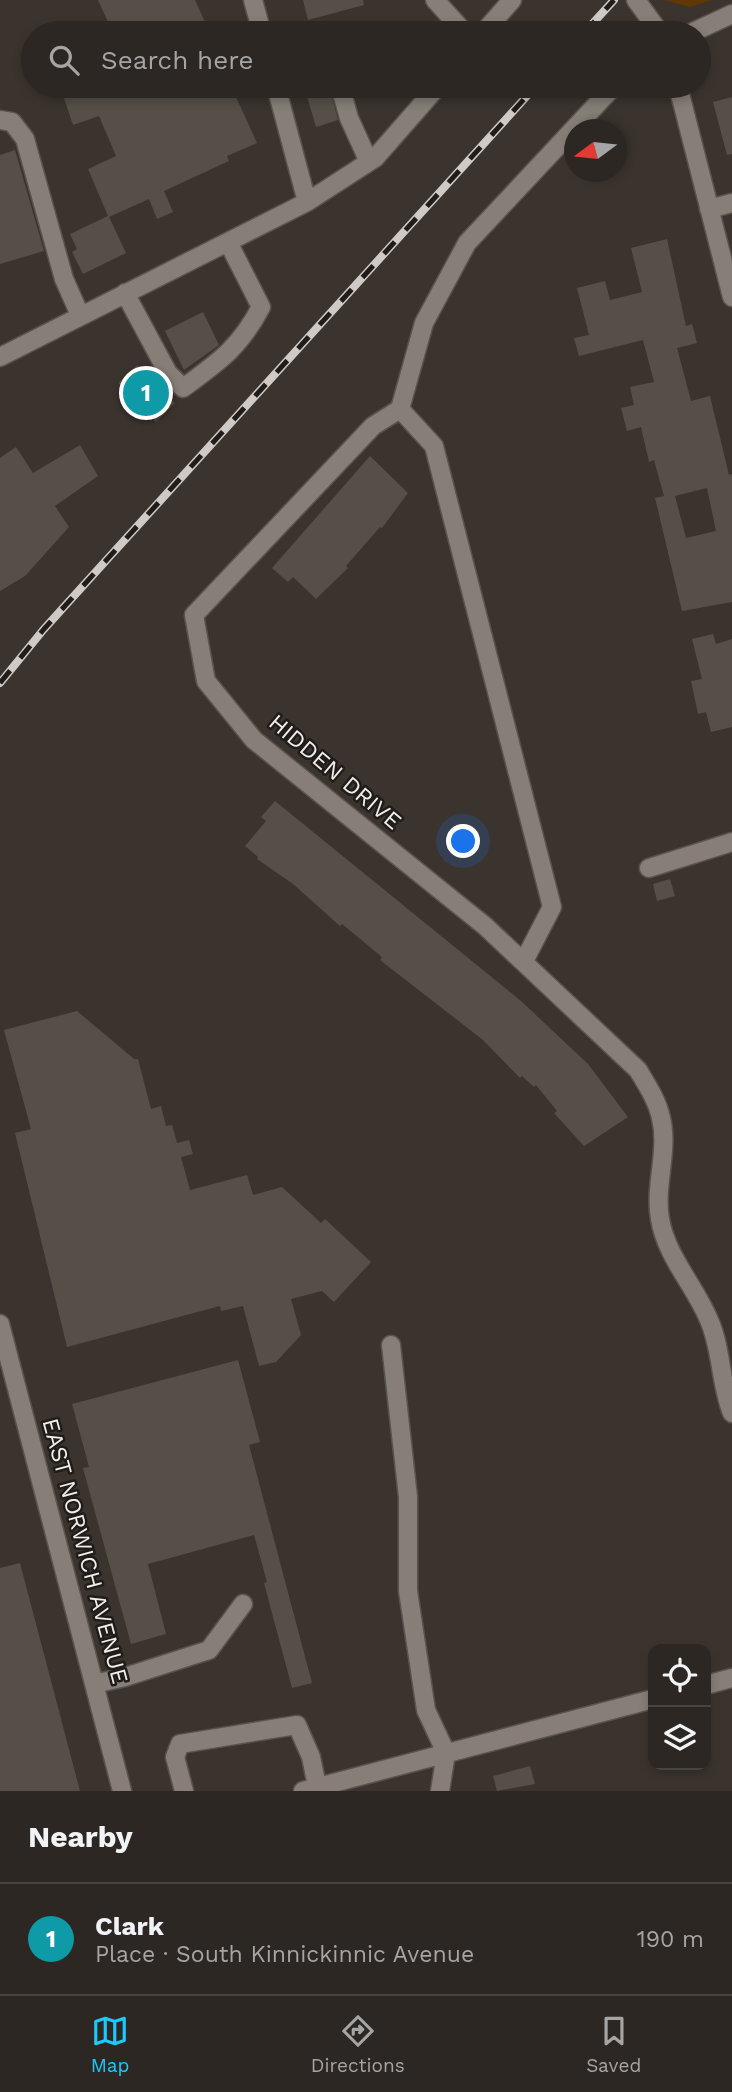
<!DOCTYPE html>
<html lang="en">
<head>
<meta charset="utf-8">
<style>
	:root { --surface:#2c2722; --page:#342f2a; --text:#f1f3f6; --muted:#a6a5a5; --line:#484440; --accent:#1cc9fc }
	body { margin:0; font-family:"Work Sans",sans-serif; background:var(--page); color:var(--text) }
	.controls { position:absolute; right:21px; bottom:21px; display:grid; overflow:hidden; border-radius:14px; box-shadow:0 4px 10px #0003 }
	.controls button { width:63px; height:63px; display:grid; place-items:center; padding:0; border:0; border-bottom:2px solid var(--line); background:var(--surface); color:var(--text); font:35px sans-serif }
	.compass { position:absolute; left:564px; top:119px; width:63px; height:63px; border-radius:50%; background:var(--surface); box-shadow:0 4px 10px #0003; rotate:255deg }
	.you { position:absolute; left:464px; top:842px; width:24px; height:24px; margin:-18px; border:5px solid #fff; border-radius:50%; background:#1a73e8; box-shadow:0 0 0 10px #1a73e833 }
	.badge { display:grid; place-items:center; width:46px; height:46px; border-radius:50%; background:var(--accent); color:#fff; font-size:23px; font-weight:700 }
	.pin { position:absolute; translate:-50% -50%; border:4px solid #fff; box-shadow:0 2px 7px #0006 }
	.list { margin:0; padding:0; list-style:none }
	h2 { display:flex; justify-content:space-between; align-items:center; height:91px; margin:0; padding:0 28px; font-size:30px }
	h2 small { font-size:23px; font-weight:400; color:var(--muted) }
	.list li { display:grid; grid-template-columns:46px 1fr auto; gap:21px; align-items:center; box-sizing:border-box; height:112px; padding:0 28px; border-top:2px solid var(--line) }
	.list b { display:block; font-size:26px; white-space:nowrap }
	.list p { margin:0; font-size:23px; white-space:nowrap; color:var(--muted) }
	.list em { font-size:23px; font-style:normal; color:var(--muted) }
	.icon { flex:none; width:38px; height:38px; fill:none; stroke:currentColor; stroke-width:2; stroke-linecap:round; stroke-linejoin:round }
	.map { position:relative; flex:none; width:732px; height:1791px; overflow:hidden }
	.search { position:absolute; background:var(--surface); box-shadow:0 4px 10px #0003; left:21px; right:21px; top:21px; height:77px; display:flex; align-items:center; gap:18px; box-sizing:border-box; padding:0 24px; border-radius:38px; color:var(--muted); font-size:26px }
	.sheet { height:203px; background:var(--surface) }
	nav { display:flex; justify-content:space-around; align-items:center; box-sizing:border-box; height:98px; border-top:2px solid var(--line); background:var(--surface); font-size:19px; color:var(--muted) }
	nav a { display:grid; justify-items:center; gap:4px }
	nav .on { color:var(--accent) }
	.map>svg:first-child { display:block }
</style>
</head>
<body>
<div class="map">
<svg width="732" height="1791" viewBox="0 0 732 1791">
	<rect width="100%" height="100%" fill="#3b342e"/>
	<path fill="#603803" d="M664,0H712L690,7Z"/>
	<path fill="#564f48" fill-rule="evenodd" d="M98,0H195L210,33H113Z
		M303,0H363L364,5L308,20Z
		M60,86H231L257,143L227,156L229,161L164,191L173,212L157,219L149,199L109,217L126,253L83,274L72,252L77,249L70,234L108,216L88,169L116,156L99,116L73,125Z
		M304,86H329L338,120L316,127Z
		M732,97V154L727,155L713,102Z
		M15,150L44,251L0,264V155Z
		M667,239L686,326L692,324L697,343L677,348L691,401L710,396L729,475L732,474V602L682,611L655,498L664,496L654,460L649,462L641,427L627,431L621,408L634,405L630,387L654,382L643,340L579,356L574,338L589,335L577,288L605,281L610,300L642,292L631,248ZM707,488L716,531L686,538L675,496Z
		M203,312L219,345L184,370L165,331Z
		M137,365L175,403L156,422L118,383Z
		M80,445L98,476L55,506L69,527L25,576L0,591V458L16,447L33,473Z
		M370,456L408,493L382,528L380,527L346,566L348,568L316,599L293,577L288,582L272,568Z
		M713,634L716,644L732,639V727L711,732L706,712L698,714L691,681L702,679L692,639Z
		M275,801L521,1001L588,1064L628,1117L584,1146L554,1113L557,1111L536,1085L534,1087L522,1076L520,1078L483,1040L380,960L382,957L342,924L340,926L293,884L257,859L258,857L245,846L266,821L261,817Z
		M670,879L675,896L657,901L653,884Z
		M77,1011L134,1059H138L151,1109L161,1106L166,1126L172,1125L177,1143L189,1140L193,1154L181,1157L190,1190L247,1175L253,1195L282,1187L321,1223L325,1219L371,1262L334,1302L322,1291L291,1299L301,1335L276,1362L259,1366L243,1306L221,1311L220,1306L67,1347L15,1133L31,1129L4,1030Z
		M238,1360L260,1442L249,1445L312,1683L292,1688L264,1583L267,1582L254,1535L148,1564L166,1634L131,1644L83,1468L89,1467L72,1404Z
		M20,1563L80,1791H0V1568Z
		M530,1766L535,1784L497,1791L493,1776Z"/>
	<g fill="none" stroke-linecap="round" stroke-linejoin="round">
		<defs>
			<path id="minor" d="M253,0L262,33
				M435,0L465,33
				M636,0L660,33
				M483,33L512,0
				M691,33L732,14
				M276,86L307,202
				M340,86L349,118L369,162
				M614,86L467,243L424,323L400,409L373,426L194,615L206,681L254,740L485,926L638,1070C647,1085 657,1100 661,1118C669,1151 654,1186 660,1219C666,1256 695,1286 709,1320C722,1349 720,1383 732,1413
				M678,86L732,297
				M0,120L12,122L25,139L64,279L80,315
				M709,209L732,203
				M125,293L168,373L183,388C220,361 240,347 261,307L228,242
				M0,357L307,202L375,158L438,86
				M400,409L434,446L552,907L524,961
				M649,868L732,842
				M0,1324L122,1791
				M391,1345L408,1497V1591L426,1710L446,1753L440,1791
				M94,1684L125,1677L209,1650L243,1604
				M706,1685L732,1678
				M184,1791L175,1757L180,1744L297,1725L311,1757L318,1791
				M303,1791L653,1699"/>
		</defs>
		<use href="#minor" stroke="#58534d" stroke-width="21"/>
		<use href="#minor" stroke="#867e77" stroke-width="18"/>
		<defs>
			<path id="rail" d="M584,33L614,0
				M0,683L44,629L536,86"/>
		</defs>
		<use href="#rail" stroke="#cfcac6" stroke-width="8"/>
		<use href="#rail" stroke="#1f1c1a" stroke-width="5" stroke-dasharray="16" stroke-linecap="butt"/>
	</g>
	<g text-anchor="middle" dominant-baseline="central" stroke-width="5" stroke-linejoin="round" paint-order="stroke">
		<g font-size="23" fill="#f2eeea" stroke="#1f1c1a">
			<text transform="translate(335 772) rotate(40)">HIDDEN DRIVE</text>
			<text transform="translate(85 1551) rotate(75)">EAST NORWICH AVENUE</text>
		</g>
	</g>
</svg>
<div class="controls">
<button><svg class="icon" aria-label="locate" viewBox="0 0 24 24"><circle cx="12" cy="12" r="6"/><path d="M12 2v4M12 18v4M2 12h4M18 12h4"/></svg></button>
<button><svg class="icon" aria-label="layers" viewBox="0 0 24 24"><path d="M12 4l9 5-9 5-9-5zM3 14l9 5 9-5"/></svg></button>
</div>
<svg class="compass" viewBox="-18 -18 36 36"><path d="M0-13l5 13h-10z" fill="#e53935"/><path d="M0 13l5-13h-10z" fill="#a6a5a5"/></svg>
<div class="you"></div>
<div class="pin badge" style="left:146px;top:393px;background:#0f9aa8">1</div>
<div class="search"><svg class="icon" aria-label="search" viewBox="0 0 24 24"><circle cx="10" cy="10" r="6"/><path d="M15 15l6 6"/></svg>Search here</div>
</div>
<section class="sheet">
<h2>Nearby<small></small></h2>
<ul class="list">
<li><span class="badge" style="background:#0f9aa8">1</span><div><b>Clark</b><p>Place · South Kinnickinnic Avenue</p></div><em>190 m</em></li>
</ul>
</section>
<nav>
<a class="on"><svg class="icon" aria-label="map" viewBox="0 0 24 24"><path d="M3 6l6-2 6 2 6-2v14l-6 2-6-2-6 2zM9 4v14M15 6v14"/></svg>Map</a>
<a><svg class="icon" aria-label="directions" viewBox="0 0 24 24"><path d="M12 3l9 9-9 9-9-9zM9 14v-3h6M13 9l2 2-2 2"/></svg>Directions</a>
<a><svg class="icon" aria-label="saved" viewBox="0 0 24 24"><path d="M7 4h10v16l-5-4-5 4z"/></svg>Saved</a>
</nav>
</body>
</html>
